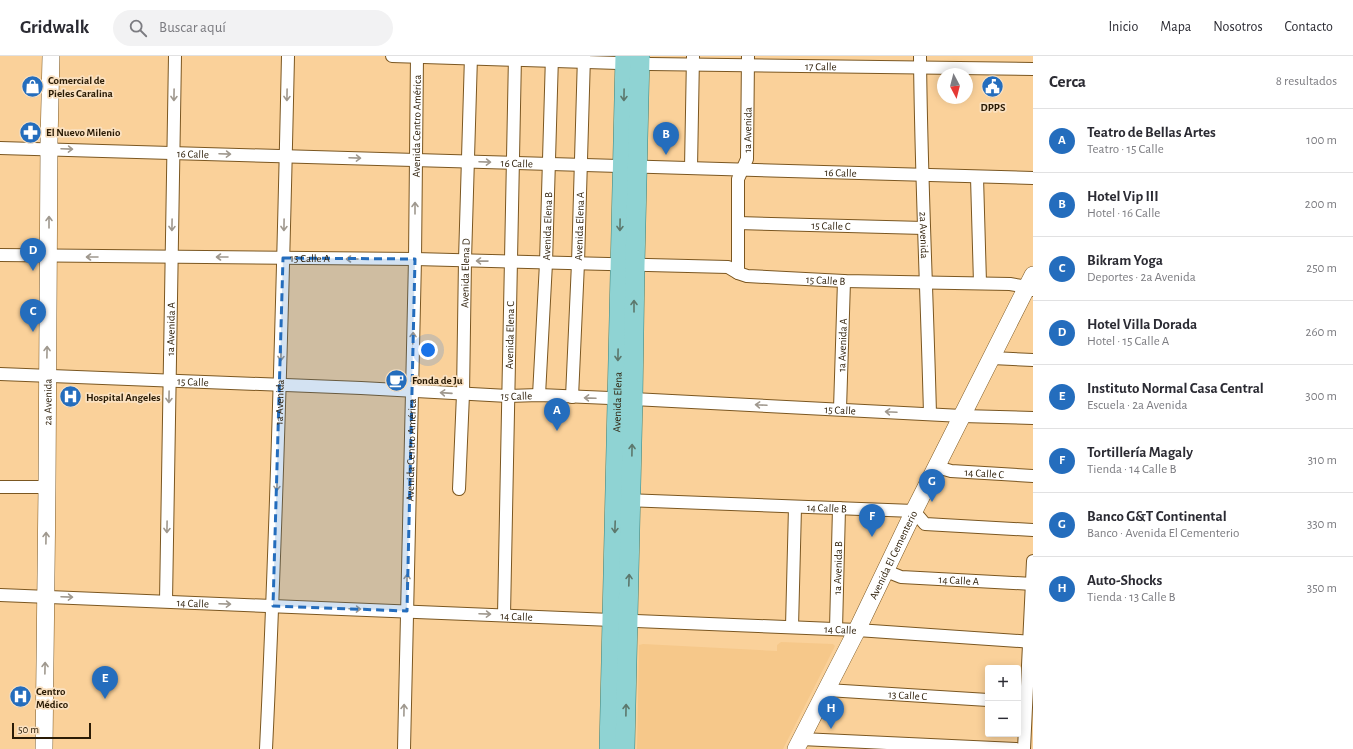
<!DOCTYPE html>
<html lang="es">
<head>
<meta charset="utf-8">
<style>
	:root { --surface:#fff; --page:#f2f2f3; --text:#2b2b33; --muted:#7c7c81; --line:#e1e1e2; --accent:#246dbd }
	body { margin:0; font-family:"Alegreya Sans",sans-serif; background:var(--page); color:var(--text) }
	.controls { position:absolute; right:12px; bottom:12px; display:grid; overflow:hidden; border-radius:4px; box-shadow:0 2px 10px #0003 }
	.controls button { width:36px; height:36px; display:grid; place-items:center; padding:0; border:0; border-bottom:1px solid var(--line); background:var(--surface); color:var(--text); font:20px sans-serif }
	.compass { position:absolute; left:937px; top:12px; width:36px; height:36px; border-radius:50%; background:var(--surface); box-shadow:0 2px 10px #0003; rotate:173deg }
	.scale { position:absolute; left:12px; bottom:10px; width:79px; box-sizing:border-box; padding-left:4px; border:2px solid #2a1b05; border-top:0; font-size:11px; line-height:14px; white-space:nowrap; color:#2a1b05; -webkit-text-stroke:3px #fae1c1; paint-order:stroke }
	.you { position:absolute; left:428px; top:294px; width:14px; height:14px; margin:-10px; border:3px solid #fff; border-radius:50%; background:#1a73e8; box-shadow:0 0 0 6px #1a73e833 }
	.badge { display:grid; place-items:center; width:26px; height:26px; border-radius:50%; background:var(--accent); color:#fff; font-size:13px; font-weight:700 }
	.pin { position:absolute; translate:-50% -33px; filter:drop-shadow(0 1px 2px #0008) }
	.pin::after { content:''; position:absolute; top:21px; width:14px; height:12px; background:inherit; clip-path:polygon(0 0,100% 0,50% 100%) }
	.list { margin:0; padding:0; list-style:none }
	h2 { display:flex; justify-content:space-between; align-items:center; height:52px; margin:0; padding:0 16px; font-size:17px }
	h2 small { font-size:13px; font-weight:400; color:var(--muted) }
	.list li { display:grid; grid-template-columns:26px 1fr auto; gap:12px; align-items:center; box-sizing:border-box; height:64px; padding:0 16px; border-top:1px solid var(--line) }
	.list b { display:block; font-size:15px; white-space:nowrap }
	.list p { margin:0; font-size:13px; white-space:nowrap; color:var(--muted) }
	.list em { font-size:13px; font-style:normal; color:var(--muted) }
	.icon { flex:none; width:22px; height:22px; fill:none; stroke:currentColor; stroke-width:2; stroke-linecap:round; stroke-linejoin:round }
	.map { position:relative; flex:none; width:1033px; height:693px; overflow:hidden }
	header { display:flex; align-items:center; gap:24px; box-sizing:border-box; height:56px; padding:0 20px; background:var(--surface); border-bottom:1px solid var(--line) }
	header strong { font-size:19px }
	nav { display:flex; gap:22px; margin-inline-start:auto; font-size:14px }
	.search { width:280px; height:36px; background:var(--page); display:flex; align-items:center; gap:10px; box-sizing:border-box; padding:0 14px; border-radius:22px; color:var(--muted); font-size:15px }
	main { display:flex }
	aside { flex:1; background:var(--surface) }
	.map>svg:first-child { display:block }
</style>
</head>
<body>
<header>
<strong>Gridwalk</strong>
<div class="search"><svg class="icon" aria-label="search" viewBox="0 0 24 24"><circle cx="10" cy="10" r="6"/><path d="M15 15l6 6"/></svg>Buscar aquí</div>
<nav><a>Inicio</a><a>Mapa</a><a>Nosotros</a><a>Contacto</a></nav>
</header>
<main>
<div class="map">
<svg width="1033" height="693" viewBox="0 0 1033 693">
	<rect width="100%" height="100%" fill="#fad19a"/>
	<path fill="#f6c88a" d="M781,586L833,588L835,590L783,693H637L639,589L643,588L777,595V589Z"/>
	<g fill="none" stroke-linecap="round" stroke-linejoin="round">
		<defs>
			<g id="street">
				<path id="s1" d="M392,0L650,8L1033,13"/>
				<path id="s2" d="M920,0C921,119 927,239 930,358"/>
				<path id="s3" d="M0,92L1033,122"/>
				<path d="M691,112L693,0"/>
				<path d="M977,121L980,227"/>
				<path id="s4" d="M738,167L924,172"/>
				<path id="s5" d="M0,199L415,203L728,211L738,217L747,220L844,225L1010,228L1028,231L1033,234"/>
				<path id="s6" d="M738,217V123L747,103L748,0"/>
				<path d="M992,302L1033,304"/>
				<path id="s7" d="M0,318L361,332L508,340L539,339L633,343L962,360L1033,362"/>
				<path id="s8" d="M539,339L546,207L552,0"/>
				<path id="s9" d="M572,341L578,207L584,0"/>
				<path id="s10" d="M840,353L844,225"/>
				<path id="s11" d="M937,411L951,415L1033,420"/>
				<path d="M0,431H47"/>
				<path id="s12" d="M459,433L463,338L465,204L471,0"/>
				<path id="s13" d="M625,444L914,455L925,468L1033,474"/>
				<path id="s14" d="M886,515L901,521L1033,528"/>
				<path id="s15" d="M0,539L857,574L1033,586"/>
				<path id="s16" d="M166,545L175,0"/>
				<path id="s17" d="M504,559L515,0"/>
				<path d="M792,571L795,451"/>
				<path id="s18" d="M836,573L839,452"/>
				<path id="s19" d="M827,634L988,644"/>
				<path d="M801,683L1016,693"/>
				<path id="s20" d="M266,693C277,462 283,231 288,0"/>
				<path id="s21" d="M404,693L415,203L417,0"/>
				<path d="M1024,693L1033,505"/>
			</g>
			<g id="secondary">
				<path id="s22" d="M44,693L47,431L49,86L51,0"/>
				<path id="s23" d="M796,693L857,574L914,455L1033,219"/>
			</g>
			<g id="primary">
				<path id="s24" d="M609,693L625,0"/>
				<path d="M625,693L633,343L635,209L640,0"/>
			</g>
		</defs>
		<use href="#street" stroke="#7b5721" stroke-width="14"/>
		<use href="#secondary" stroke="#7b5721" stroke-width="18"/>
		<use href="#primary" stroke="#3c8077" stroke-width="20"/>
		<use href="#street" stroke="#fff" stroke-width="12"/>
		<use href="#secondary" stroke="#fff" stroke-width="17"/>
		<use href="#primary" stroke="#8fd3d3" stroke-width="19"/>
	</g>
	<defs><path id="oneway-shaft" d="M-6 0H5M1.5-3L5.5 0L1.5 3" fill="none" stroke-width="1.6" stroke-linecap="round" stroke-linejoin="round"/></defs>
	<g stroke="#9f988e">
		<use href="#oneway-shaft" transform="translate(174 39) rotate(91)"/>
		<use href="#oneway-shaft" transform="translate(287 39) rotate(91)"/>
		<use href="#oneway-shaft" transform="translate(67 93) rotate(2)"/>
		<use href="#oneway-shaft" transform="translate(225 98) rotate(2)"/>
		<use href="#oneway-shaft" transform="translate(355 102) rotate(2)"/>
		<use href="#oneway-shaft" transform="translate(485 106) rotate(2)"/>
		<use href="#oneway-shaft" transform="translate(415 152) rotate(-90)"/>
		<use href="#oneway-shaft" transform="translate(49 166) rotate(-90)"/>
		<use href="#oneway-shaft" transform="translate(172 169) rotate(91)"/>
		<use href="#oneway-shaft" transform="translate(284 169) rotate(91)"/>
		<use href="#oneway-shaft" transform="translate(92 201) rotate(-180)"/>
		<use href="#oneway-shaft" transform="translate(222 201) rotate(-180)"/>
		<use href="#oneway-shaft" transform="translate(352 203) rotate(-180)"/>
		<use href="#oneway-shaft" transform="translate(482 205) rotate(-179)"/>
		<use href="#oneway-shaft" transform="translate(413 282) rotate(-88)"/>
		<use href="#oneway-shaft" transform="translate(47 296) rotate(-89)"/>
		<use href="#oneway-shaft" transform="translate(281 299) rotate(91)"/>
		<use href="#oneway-shaft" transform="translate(446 337) rotate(-176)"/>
		<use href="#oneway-shaft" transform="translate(169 341) rotate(91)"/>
		<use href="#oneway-shaft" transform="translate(590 342) rotate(-178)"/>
		<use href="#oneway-shaft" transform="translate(761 349) rotate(-177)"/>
		<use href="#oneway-shaft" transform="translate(891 356) rotate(-177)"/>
		<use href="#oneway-shaft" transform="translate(277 429) rotate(92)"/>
		<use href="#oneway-shaft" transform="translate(167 471) rotate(91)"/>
		<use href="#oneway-shaft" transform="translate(46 482) rotate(-89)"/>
		<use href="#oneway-shaft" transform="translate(407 524) rotate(-89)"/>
		<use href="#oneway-shaft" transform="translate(67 541) rotate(2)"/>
		<use href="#oneway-shaft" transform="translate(225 548) rotate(2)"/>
		<use href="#oneway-shaft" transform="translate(355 553) rotate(2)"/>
		<use href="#oneway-shaft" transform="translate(485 558) rotate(2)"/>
		<use href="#oneway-shaft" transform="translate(45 612) rotate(-89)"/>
		<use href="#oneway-shaft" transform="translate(404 654) rotate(-89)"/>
	</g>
	<g stroke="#5c776c">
		<use href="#oneway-shaft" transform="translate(624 39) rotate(91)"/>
		<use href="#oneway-shaft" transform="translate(620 169) rotate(91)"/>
		<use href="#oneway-shaft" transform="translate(634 250) rotate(-90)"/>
		<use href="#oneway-shaft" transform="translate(618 299) rotate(91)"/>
		<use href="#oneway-shaft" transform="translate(632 394) rotate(-89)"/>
		<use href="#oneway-shaft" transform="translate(615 471) rotate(92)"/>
		<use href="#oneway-shaft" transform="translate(629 524) rotate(-88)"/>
		<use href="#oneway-shaft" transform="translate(626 654) rotate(-89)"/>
	</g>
	<path fill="#246dbd" fill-opacity="0.2" stroke="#246dbd" stroke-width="3" stroke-dasharray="8 5" stroke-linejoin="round" d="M283,202L415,203L407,555L273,550Z"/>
	<defs>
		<symbol id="shop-disc" viewBox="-11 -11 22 22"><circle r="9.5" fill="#246dbd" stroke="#fae1c1"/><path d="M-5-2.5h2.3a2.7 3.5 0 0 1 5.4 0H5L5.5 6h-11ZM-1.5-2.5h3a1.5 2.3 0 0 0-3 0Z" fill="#fff"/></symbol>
		<symbol id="civic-disc" viewBox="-11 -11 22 22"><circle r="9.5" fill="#246dbd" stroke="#fae1c1"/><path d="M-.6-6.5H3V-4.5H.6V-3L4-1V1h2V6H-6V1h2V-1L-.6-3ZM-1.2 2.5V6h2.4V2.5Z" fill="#fff"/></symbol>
		<symbol id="pharmacy-disc" viewBox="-11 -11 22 22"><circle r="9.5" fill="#246dbd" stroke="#fae1c1"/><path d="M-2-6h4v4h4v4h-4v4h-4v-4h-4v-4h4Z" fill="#fff"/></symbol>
		<symbol id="cafe-disc" viewBox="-11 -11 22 22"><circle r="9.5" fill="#246dbd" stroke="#fae1c1"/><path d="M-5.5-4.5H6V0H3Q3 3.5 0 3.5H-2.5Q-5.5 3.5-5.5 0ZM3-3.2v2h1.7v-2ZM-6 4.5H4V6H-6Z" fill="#fff"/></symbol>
		<symbol id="hospital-disc" viewBox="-11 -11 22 22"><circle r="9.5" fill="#246dbd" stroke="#fae1c1"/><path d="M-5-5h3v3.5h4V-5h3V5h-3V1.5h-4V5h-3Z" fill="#fff"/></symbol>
	</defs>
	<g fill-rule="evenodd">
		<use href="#shop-disc" x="20" y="18" width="25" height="25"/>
		<use href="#civic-disc" x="980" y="18" width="25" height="25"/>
		<use href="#pharmacy-disc" x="18" y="64" width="25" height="25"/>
		<use href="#cafe-disc" x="384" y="312" width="25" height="25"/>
		<use href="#hospital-disc" x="58" y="328" width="25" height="25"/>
		<use href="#hospital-disc" x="8" y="628" width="25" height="25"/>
	</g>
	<g text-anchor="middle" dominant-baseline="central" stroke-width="3.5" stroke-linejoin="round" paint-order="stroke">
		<g font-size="11" fill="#2a1b05" stroke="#fae1c1">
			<text stroke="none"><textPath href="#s1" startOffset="429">17 Calle</textPath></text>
			<text stroke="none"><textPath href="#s21" startOffset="623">Avenida Centro América</textPath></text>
			<text stroke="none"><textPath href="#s6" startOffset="145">1a Avenida</textPath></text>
			<text stroke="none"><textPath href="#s3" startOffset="193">16 Calle</textPath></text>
			<text stroke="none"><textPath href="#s3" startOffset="517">16 Calle</textPath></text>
			<text stroke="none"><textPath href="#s3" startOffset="841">16 Calle</textPath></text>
			<text stroke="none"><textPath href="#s8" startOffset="169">Avenida Elena B</textPath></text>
			<text stroke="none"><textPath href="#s9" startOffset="171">Avenida Elena A</textPath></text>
			<text stroke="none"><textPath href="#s4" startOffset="93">15 Calle C</textPath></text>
			<text stroke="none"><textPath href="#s2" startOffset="179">2a Avenida</textPath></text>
			<text stroke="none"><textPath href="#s5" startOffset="310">15 Calle A</textPath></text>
			<text stroke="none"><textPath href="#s12" startOffset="216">Avenida Elena D</textPath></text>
			<text stroke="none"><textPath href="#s5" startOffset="828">15 Calle B</textPath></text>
			<text stroke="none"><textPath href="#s16" startOffset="272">1a Avenida A</textPath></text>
			<text stroke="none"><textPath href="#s17" startOffset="280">Avenida Elena C</textPath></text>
			<text stroke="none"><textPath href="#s10" startOffset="64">1a Avenida A</textPath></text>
			<text stroke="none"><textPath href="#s7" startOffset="193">15 Calle</textPath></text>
			<text stroke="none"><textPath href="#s7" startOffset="517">15 Calle</textPath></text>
			<text stroke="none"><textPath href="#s22" startOffset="347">2a Avenida</textPath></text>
			<text stroke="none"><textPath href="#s20" startOffset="347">1a Avenida</textPath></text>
			<text stroke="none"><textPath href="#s24" startOffset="347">Avenida Elena</textPath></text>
			<text stroke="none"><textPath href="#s7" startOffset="841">15 Calle</textPath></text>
			<text stroke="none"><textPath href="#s21" startOffset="299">Avenida Centro América</textPath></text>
			<text stroke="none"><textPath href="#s11" startOffset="48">14 Calle C</textPath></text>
			<text stroke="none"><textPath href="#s13" startOffset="202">14 Calle B</textPath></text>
			<text stroke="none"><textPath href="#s23" startOffset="217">Avenida El Cementerio</textPath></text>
			<text stroke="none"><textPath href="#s18" startOffset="61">1a Avenida B</textPath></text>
			<text stroke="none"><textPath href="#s14" startOffset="74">14 Calle A</textPath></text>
			<text stroke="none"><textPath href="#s15" startOffset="193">14 Calle</textPath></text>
			<text stroke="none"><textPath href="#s15" startOffset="517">14 Calle</textPath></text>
			<text stroke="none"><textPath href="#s15" startOffset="841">14 Calle</textPath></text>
			<text stroke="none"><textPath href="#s19" startOffset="81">13 Calle C</textPath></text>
		</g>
		<g font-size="11" font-weight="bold" fill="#2a1b05" stroke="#fae1c1" text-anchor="start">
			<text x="48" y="24">Comercial de<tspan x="48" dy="13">Pieles Caralina</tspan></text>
			<text x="993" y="51" text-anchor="middle">DPPS</text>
			<text x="46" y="76">El Nuevo Milenio</text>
			<text x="412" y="324">Fonda de Ju</text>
			<text x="86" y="341">Hospital Angeles</text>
			<text x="36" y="635">Centro<tspan x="36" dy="13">Médico</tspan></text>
		</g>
	</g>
</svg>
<div class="controls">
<button>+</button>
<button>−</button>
</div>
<svg class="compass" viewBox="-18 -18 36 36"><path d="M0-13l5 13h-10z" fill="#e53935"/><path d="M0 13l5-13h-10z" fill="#7c7c81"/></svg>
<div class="scale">50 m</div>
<div class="you"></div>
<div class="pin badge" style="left:557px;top:375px">A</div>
<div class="pin badge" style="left:666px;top:99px">B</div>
<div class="pin badge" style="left:33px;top:276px">C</div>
<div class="pin badge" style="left:33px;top:215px">D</div>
<div class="pin badge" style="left:105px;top:643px">E</div>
<div class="pin badge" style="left:872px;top:481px">F</div>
<div class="pin badge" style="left:932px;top:446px">G</div>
<div class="pin badge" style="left:831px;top:673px">H</div>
</div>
<aside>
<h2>Cerca<small>8 resultados</small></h2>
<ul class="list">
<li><span class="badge">A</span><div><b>Teatro de Bellas Artes</b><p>Teatro · 15 Calle</p></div><em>100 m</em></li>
<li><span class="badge">B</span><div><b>Hotel Vip III</b><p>Hotel · 16 Calle</p></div><em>200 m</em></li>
<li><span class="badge">C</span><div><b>Bikram Yoga</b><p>Deportes · 2a Avenida</p></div><em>250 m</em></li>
<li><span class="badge">D</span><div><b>Hotel Villa Dorada</b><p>Hotel · 15 Calle A</p></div><em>260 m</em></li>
<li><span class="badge">E</span><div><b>Instituto Normal Casa Central</b><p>Escuela · 2a Avenida</p></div><em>300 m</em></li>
<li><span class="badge">F</span><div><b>Tortillería Magaly</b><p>Tienda · 14 Calle B</p></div><em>310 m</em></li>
<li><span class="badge">G</span><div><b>Banco G&amp;T Continental</b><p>Banco · Avenida El Cementerio</p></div><em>330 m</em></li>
<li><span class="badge">H</span><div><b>Auto-Shocks</b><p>Tienda · 13 Calle B</p></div><em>350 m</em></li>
</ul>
</aside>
</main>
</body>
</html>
